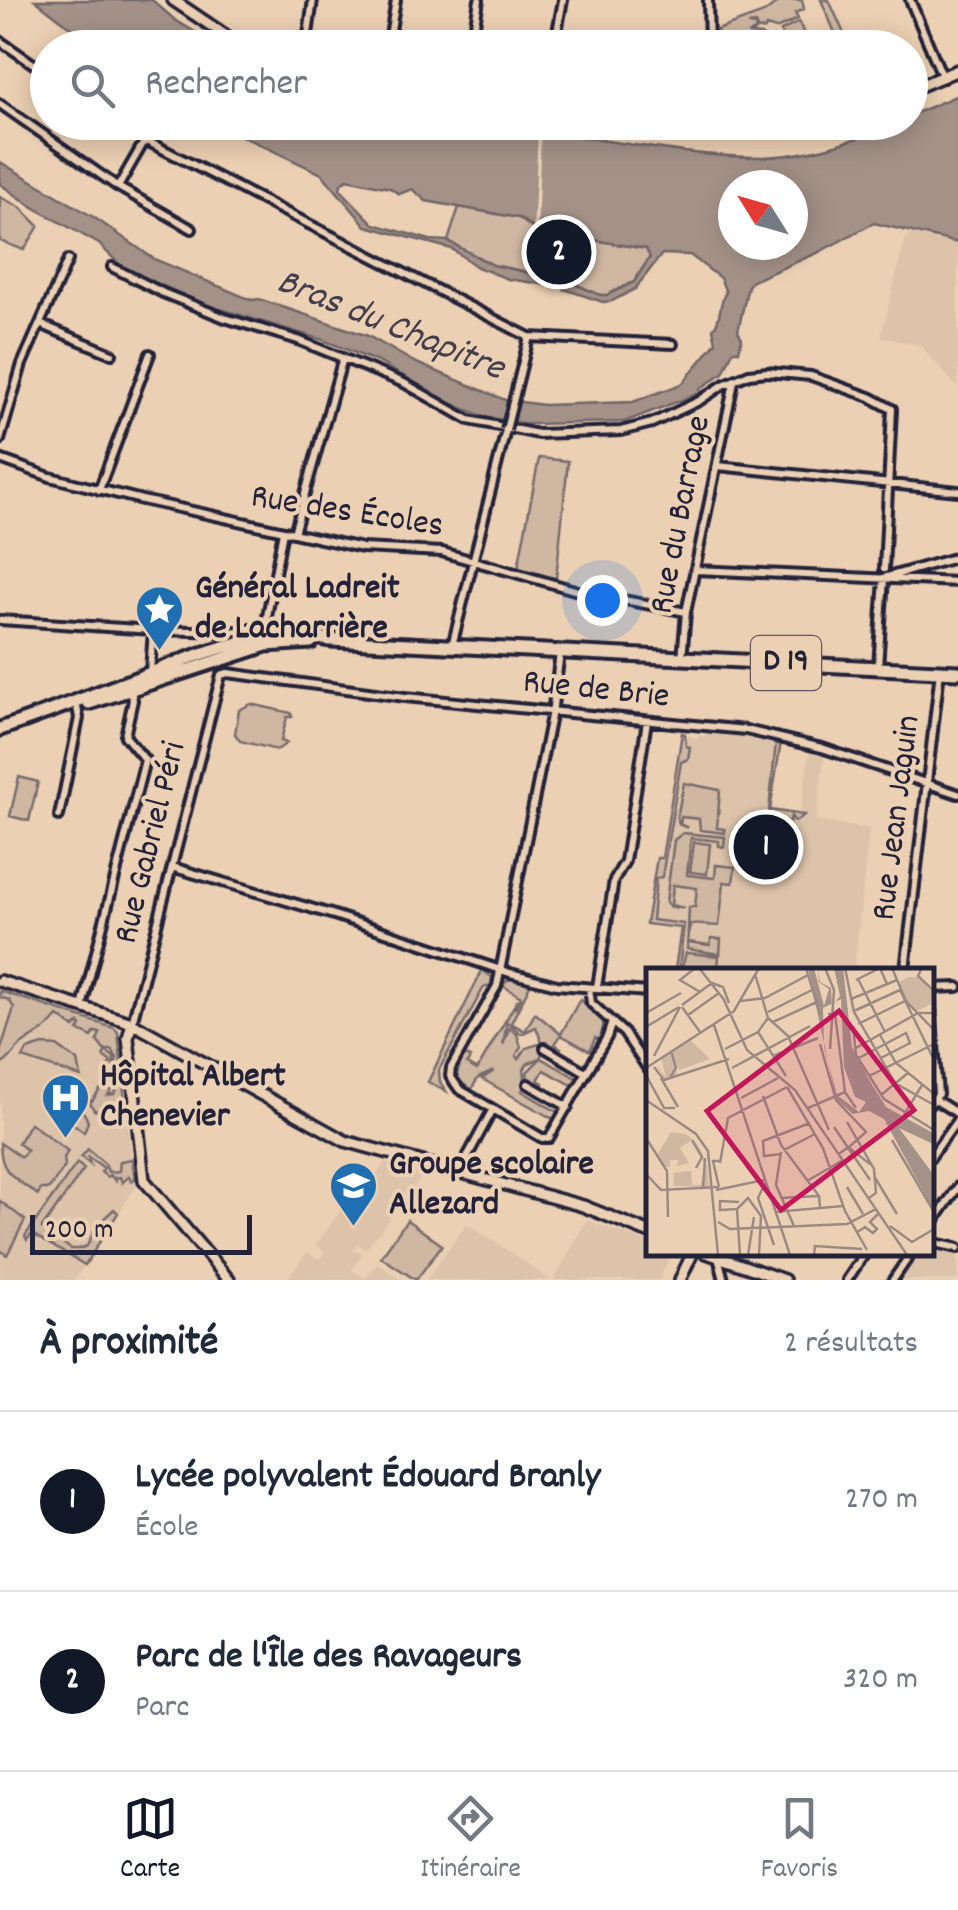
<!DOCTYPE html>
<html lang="fr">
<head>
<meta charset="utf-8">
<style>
	:root { --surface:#fff; --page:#f6f6f7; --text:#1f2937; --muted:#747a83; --line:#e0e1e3; --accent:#111827 }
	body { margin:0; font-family:Dekko,sans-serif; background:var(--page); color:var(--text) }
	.compass { position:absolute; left:718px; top:170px; width:90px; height:90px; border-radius:50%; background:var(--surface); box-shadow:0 5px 25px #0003; rotate:307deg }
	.scale { position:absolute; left:30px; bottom:25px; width:222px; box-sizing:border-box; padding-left:10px; border:5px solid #22223b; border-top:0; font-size:28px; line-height:35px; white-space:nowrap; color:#22223b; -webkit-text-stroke:8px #ecd0b3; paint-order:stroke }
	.you { position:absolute; left:602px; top:600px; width:35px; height:35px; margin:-25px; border:8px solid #fff; border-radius:50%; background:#1a73e8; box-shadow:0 0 0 15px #1a73e833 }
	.badge { display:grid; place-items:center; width:65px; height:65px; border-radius:50%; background:var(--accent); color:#fff; font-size:32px; font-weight:700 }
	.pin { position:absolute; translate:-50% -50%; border:5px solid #fff; box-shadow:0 2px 10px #0006 }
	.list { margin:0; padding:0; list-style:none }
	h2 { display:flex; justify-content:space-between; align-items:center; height:130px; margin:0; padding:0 40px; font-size:42px }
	h2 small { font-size:32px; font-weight:400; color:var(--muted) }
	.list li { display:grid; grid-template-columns:65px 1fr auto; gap:30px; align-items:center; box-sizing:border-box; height:180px; padding:0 40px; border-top:2px solid var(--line) }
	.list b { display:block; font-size:38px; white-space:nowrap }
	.list p { margin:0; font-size:32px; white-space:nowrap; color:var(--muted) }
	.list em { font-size:32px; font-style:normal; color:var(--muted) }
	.icon { flex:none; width:55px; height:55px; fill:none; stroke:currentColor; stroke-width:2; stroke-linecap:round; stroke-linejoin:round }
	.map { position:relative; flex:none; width:958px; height:1280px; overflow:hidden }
	.search { position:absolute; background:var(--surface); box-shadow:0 5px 25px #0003; left:30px; right:30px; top:30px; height:110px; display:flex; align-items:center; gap:25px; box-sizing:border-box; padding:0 35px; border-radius:55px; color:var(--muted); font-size:38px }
	.sheet { height:490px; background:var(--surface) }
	nav { display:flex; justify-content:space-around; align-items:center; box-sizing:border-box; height:140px; border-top:2px solid var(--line); background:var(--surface); font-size:28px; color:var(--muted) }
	nav a { display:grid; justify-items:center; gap:5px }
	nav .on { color:var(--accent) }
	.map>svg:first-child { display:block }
</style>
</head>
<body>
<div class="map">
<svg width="958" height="1280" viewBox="0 0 958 1280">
	<rect width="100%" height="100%" fill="#ecd0b3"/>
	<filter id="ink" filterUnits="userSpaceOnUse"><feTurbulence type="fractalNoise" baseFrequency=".01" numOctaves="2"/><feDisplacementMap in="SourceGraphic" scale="20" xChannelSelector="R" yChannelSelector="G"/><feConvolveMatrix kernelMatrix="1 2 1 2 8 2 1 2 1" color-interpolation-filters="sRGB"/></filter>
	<g filter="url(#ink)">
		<path fill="#ddc3aa" d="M958,195V388L921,346L881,337L905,240Z
			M682,733L697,739L698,736H705L706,733L781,742L770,810L800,814L810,749L825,752L816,821L869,829L854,970H675L681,928L646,924L657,858H662Z
			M0,991L114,1028L118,1032L133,1173L137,1185L75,1280H0Z
			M385,1162L423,1175L366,1249L357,1244L353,1251L363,1253L352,1270L365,1279L377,1263L401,1280H287L307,1252L320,1260L325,1252L316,1245L360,1183L368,1188Z
			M587,1220L596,1223L597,1228L599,1225L648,1242V1252L672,1253L659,1280H554Z
			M467,1224L513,1254L550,1280H426Z
			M931,1249L958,1254V1280H898L917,1253L930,1252Z"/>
		<path fill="#cfb7a2" stroke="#786c6e" stroke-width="2.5" fill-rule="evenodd" d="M781,0H802L804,9L795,13L798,19L776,29L766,26L765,29L758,30L755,24L748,25L755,26L756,31L748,34L761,35L773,45L788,46L783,39L781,44L773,42L774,37L782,39L781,31L799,22L804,34L797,37L803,47L737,46L735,43L717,46V30L764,13Z
			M821,0H829L850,47H841Z
			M0,197L20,207L39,226L24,250L0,241Z
			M459,207L519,218L533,229L646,249L650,257L634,282L607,295H600L568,281L493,265L448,241Z
			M539,458L568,461L556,579L518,568Z
			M251,704L291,713L292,717H287L281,741L287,743L277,750L240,741L235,734L239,710Z
			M682,733L685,734L686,746L690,747L688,759L681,762L662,877L656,878L652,920L684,924L679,970H675L681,928L646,924L657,858H662Z
			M776,742H781L770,810L804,815L795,822L791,816L790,822L784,821V824L768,820Z
			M19,777L38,782L29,821L10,816Z
			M684,783L720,790L717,828L725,829V833L700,830L699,819L681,817L680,825L688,828L679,824L677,817Z
			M683,833L725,837L724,847L719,846V841L691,838L687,875L715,878L716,865L735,867L733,883L724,882L719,926L690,924L688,942L710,945L711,938L721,939L720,954L687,949L689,907H695L697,888L673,885L671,905L684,908L670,907L666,902L674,840Z
			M694,842L710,844L707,874L690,872Z
			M686,953L719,956L718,970H681Z
			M482,970L492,977L491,985L484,987L439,1070L440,1082L446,1091L428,1082Z
			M511,978L531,983L511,1023L525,1031L535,1013L561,1034L580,999L604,1022L600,1040L595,1038L590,1051L561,1035L555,1044L561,1048L558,1052L546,1045L540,1058L527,1064L524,1070L526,1083L522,1091L559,1113L555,1120L482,1079L494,1071L478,1078L471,1090L456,1078L463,1054L470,1058L467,1064L477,1070L518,999L515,1009L521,997L502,985ZM507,1022L521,1034L536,1027L542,1043L526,1048L519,1059L516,1056L521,1047L517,1034L509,1028L503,1045Z
			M0,991L114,1028L118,1032L126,1112L117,1105L102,1104L98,1111L94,1110L88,1099L92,1101L108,1079L105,1070L111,1062L103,1056L106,1051L114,1057L112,1074L117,1081L108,1095L114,1094C121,1084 118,1083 115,1074C113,1069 116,1063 117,1058L112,1050H104L97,1041L100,1033L95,1032L92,1037L78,1030L81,1026L79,1023L74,1028L58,1016C45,1032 40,1032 25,1042C14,1049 12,1060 0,1065V1052L14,1008L9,1000L0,997Z
			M43,1045L57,1046L78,1061L81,1077L23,1058L27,1050Z
			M541,1058L578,1079L574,1086L544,1070L538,1080L543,1083L541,1087L528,1079L527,1072Z
			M48,1091C68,1094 82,1103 88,1122L84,1132L40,1098Z
			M30,1123L68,1151L64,1158L65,1166L49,1189H41L38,1195C14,1177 0,1174 0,1143L21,1157L27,1150L18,1143Z
			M88,1149L106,1165L108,1172L119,1171L120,1161L132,1159L135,1179L131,1181L129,1176L122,1183L120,1177L115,1178L116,1182L110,1175L107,1177L101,1172L104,1168L88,1157L90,1164L81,1157Z
			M77,1163L84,1169L42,1228L71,1249H79L87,1246L97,1225L114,1209L118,1213L85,1265L32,1234L27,1240L25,1236Z
			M0,1201L25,1220L7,1255L0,1250Z
			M407,1220L442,1245L416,1280L381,1257Z"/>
		<path fill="#a49288" stroke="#706569" stroke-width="2.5" fill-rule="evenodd" d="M35,0H152L175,20L220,47H96Z
			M958,95V243L874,223L817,253L752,281L748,286L738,331L742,338L739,351H733L723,373L700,389V393L624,422L529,424L485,417L447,402L380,363L323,340L201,303L123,268L99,244L33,207L0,184V162L95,218L154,259L251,300L259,299L368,336L414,362L505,400L544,405L633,402L682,384L716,342L713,329C722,320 718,304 726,292L720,278L690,255L662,254L635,289L612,301L603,302L555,286L508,279L477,267L452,249L366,226L322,174L242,136L200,123C314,123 431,120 544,132C617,141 688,157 763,157C796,156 830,148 860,137C879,131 890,123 910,122L911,115ZM347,179L390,188L399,194L412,189L426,201L519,218L537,230L646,249L650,257L634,282L607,295H600L568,281L493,265L447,241L430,240L374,224L340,189L341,184ZM733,185H793V245H733Z"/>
		<path fill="#ecd0b3" d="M531,127L541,128L537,235H533L538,133L530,132Z"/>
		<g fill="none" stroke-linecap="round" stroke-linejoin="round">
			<defs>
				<path id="minor" d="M708,0L709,48
					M910,0L943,78
					M0,41L48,74
					M306,48L313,0
					M388,48L396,0
					M471,48L479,0
					M554,48L563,0
					M0,104L118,187L192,229
					M117,122L145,140L529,337L673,344
					M118,187L145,140
					M112,267L163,293L225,318L298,340L404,383L469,420L538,434L621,431L652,423L699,401L723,385L749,374L767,372L811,376L870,397L892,409L884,569
					M40,324L112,354
					M514,398L529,337
					M0,440L22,364L68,260
					M0,459L50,477L142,500L362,548L442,552L578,591L686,612
					M718,466L958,491
					M99,490L150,354
					M294,533L343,358
					M696,570L958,582
					M0,620L153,630
					M265,627L283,531
					M452,646L506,430
					M560,653L553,706L497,986L451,1068L450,1076L459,1089L542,1138H549L607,1037L612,1022
					M682,659L686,612L734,382
					M878,667L884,578L958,557
					M150,672L153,630L232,632L264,626
					M221,675L228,673L405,697L746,730L822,748L958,794
					M59,816L79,718L77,707
					M172,867L334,915L510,973L557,985L648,992
					M905,970L940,671
					M597,987L614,880L625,861L647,721
					M589,988L591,1003L624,1033L648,1069
					M930,988L958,987
					M930,996L938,1094L934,1099
					M82,1007L145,760L125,736L133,700L131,691
					M132,1023L221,675
					M545,1048L587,1073
					M528,1084L568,1107
					M930,1104L934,1099L958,1114
					M930,1158L958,1119
					M459,1172L493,1109
					M930,1227L958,1187
					M930,1242L958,1248
					M718,1257L724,1280
					M847,1280L866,1252
					M893,1280L912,1252"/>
				<path id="tertiary" d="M173,0L244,48
					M910,90L958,70
					M563,122L623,128L751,131L823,122
					M0,981L132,1023L345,1141L583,1206L648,1232
					M132,1023L128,1038L144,1180L229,1280
					M704,1252L784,1280
					M680,1280L693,1252"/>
				<path id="primary" d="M89,703L266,645L311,642
					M0,729C44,714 87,697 130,681C196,656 258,626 330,640L958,672"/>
			</defs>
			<use href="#minor" stroke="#22223b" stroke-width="14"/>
			<use href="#tertiary" stroke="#22223b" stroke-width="16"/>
			<use href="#primary" stroke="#22223b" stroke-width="19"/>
			<use href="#minor" stroke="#ecd0b3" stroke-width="6"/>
			<use href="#tertiary" stroke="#ecd0b3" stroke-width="9"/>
			<use href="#primary" stroke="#ecd0b3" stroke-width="11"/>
			<defs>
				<path id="minor-bridge" d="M506,430L514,398"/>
			</defs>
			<use href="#minor-bridge" stroke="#22223b" stroke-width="14" stroke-linecap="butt"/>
			<use href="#minor-bridge" stroke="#ecd0b3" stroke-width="6"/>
		</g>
	</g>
	<defs>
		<symbol id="sight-pin" viewBox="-11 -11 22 30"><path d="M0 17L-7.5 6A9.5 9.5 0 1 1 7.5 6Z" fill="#1f6fb2" stroke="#ecd0b3"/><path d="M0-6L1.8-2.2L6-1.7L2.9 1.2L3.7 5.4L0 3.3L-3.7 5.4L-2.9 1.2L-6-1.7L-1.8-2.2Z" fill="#fff"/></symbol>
		<symbol id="hospital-pin" viewBox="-11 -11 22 30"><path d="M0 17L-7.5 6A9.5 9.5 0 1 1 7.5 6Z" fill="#1f6fb2" stroke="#ecd0b3"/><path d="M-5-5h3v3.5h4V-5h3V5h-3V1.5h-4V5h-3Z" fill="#fff"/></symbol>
		<symbol id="school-pin" viewBox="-11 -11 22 30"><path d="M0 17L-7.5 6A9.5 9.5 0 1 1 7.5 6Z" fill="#1f6fb2" stroke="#ecd0b3"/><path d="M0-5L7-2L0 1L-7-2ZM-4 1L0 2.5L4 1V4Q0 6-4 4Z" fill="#fff"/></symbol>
	</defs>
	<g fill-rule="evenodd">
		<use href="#sight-pin" x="132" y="582" width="55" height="75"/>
		<use href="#hospital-pin" x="38" y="1070" width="55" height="75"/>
		<use href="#school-pin" x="326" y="1158" width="55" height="75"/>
	</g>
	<g text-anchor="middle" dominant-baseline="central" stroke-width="8" stroke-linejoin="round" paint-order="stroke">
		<rect fill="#ecd0b3" stroke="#5f565f" stroke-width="2.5" x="751" y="636" width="70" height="54" rx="8"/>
		<g font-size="32" font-weight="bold" fill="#22223b">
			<text x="786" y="663">D 19</text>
		</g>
		<g font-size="35" fill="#22223b" stroke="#ecd0b3">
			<text transform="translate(347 513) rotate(9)">Rue des Écoles</text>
			<text transform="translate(682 515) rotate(-79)">Rue du Barrage</text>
			<text transform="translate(596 691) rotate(6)">Rue de Brie</text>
			<text transform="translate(898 818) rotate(-83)">Rue Jean Jaguin</text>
			<text transform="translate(152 843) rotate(-76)">Rue Gabriel Péri</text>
		</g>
		<g font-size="35" font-weight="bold" fill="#22223b" stroke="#ecd0b3" text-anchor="start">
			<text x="195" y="590">Général Ladreit<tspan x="195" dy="40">de Lacharrière</tspan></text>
			<text x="100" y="1078">Hôpital Albert<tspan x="100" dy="40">Chenevier</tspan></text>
			<text x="389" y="1166">Groupe scolaire<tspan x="389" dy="40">Allezard</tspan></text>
		</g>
		<g font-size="38" font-style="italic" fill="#423e4e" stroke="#ecd0b3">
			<text transform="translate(390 327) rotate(22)">Bras du Chapitre</text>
		</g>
	</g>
	<g transform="translate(646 968)">
		<rect width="288" height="288" fill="#ecd0b3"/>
		<path d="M262,9H272L287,24L285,36L271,43L261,33L253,14ZM44,72L64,91L33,102L30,97L31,108L19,112L10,96L20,110L15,89ZM25,164L40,166L51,176L57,187L60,196H61L63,219L27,218L28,205L35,204L45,203L46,217H55L59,197L46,172L34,180L43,195L30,198L33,192H24V199L18,198L12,186Z" fill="#cfb7a2"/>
		<path d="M162,0H168L178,38L183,21L173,14L172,0L174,14L185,20L186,38L194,28L188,0H197L206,79L222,110L240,139L287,165V176L253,160L287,206V241L238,151L223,143L207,146L190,131ZM195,31L198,99L209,129L220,134L213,144L191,127L178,79L177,40Z" fill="#a49288" fill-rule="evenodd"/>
		<path fill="none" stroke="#9b8a83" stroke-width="2.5" d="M49,0L34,12L54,24M53,0L79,33M160,0L174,47M179,0L188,22L184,81M199,0L208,44L249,115L288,137M246,0L260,33L288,62M276,0L272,8L288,23M212,11L239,64M210,12L234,0L241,16M254,22L288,92M77,30L101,82L149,122L261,287M205,31L251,12M94,33L119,30L162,7M36,37L66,15L77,19L83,35M36,39L54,64M208,43L254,22M122,44L166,22M0,45L35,25M182,46H189L199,124L210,140M42,47L73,25M122,50L142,68L183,162M127,54L173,33M212,56L259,33M68,57L144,287M207,58L210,87L238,131L288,162M0,59L33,39M112,64L140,108M234,67L250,95L288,126M174,76L190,132L220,164L203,179M79,81L112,64L122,50L109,6M208,81L272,45H288M8,88L34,39M127,88L172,70M211,91L260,65L264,75L235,90M8,99L18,112L83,91M0,100L88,43L113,0M86,100L164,58M0,107L18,140H29M223,108L288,76M15,110L32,139M23,111L30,100L25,83M141,119L177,180L199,243L221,282M235,127L262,105M117,128L135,177L173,228L174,239M95,130L132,110M0,132L50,166L62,183L72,287M162,140L199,124M258,147L276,117M201,154L228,201L230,225L223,230M188,159L224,212M46,172L56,189L50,200M246,172L288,244M2,173L21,203L22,249M138,182L169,166M135,184L130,217L148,258M135,186L118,188L117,173L164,155M193,186L202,179L224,196M74,195L82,150L141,119M0,206L15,222L73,219M228,208L251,246M161,213L197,192M119,215L112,230L128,277M73,219L67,193H73M201,219L217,246M57,220L59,190M70,222L118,212M135,230L172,228M91,241L74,242V233L93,234M129,244L197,238M72,254L84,261L201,256L230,241M244,258L266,274L288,261M210,265L219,259L227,265L231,261L224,254L233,245M94,287L91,241L102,230L115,248L113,287M102,287L108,249M168,287L169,278L216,281"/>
		<path fill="#c2185b" fill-opacity="0.15" stroke="#c2185b" stroke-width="5" d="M193,43L268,142L135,242L61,143Z"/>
		<rect width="288" height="288" fill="none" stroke="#22223b" stroke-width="5"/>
	</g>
</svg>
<svg class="compass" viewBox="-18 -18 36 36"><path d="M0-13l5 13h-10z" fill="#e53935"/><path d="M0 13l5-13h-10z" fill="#747a83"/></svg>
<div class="scale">200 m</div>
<div class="you"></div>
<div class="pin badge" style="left:766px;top:847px">1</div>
<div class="pin badge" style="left:559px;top:252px">2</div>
<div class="search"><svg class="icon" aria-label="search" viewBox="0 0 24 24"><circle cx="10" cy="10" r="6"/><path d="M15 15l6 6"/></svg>Rechercher</div>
</div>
<section class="sheet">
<h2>À proximité<small>2 résultats</small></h2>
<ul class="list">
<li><span class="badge">1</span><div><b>Lycée polyvalent Édouard Branly</b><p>École</p></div><em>270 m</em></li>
<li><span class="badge">2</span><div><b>Parc de l'Île des Ravageurs</b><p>Parc</p></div><em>320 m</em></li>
</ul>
</section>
<nav>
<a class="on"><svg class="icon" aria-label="map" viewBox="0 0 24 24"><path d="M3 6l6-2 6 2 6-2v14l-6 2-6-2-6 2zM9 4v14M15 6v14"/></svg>Carte</a>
<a><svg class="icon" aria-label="directions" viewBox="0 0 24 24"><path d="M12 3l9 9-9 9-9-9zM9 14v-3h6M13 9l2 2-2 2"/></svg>Itinéraire</a>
<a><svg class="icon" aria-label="saved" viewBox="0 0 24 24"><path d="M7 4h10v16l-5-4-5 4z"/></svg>Favoris</a>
</nav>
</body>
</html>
